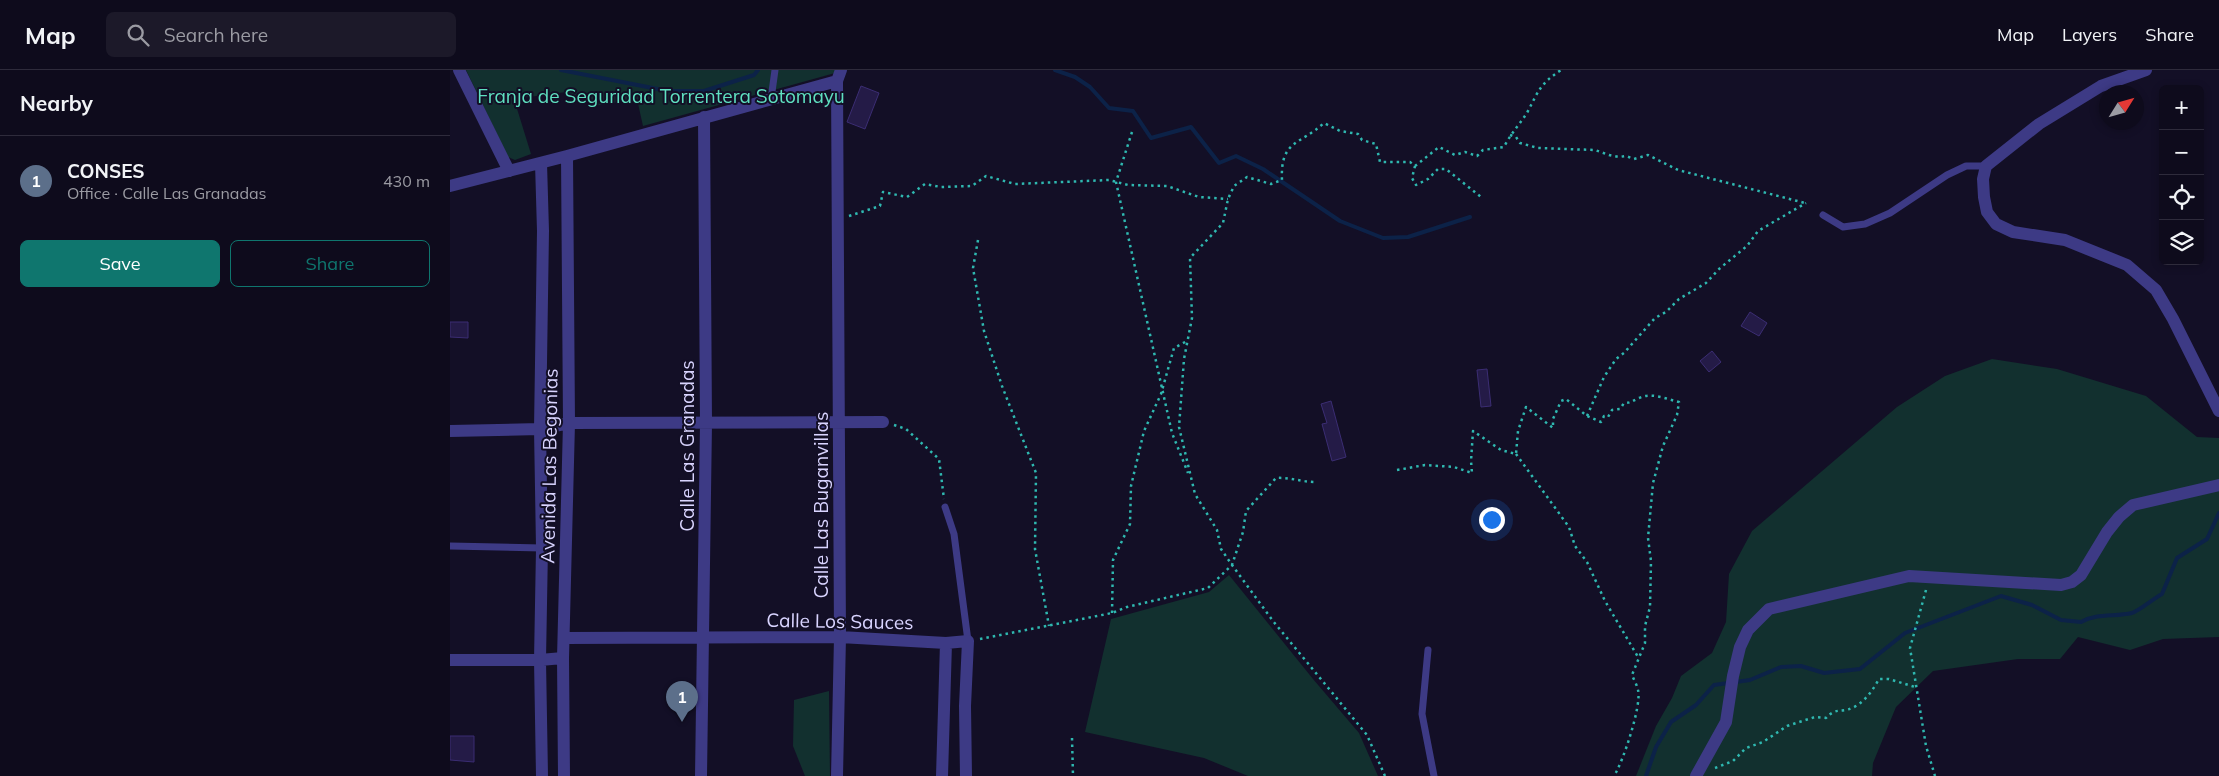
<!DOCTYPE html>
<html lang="en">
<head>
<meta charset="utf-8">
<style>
	:root { --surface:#0e0b1c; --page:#1c1929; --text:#f1f3f6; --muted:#9b9ba3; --line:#2e2b3b; --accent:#0f766e }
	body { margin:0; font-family:Mulish,sans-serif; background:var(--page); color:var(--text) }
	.controls { position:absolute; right:15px; top:15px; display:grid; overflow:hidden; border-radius:8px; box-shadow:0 2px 8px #0003 }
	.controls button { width:45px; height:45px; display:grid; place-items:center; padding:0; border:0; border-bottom:1px solid var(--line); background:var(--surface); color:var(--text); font:25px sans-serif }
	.compass { position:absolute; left:1649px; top:15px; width:45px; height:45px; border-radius:50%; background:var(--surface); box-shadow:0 2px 8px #0003; rotate:53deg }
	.you { position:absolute; left:1041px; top:449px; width:18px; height:18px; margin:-12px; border:4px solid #fff; border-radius:50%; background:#1a73e8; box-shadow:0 0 0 8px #1a73e833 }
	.badge { display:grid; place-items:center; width:32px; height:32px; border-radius:50%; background:var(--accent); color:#fff; font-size:16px; font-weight:700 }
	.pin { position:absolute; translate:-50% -41px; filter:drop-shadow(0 1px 2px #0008) }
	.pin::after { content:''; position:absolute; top:26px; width:18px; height:15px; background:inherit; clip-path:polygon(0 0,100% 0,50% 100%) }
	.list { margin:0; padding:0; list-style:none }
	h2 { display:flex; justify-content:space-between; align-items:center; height:65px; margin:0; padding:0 20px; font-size:21px }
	h2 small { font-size:16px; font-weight:400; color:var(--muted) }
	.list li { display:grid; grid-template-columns:32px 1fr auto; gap:15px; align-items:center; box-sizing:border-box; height:90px; padding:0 20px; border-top:1px solid var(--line) }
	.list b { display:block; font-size:19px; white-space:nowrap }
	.list p { margin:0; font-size:16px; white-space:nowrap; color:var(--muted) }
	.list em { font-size:16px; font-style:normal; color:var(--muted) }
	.actions { display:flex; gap:10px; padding:15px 20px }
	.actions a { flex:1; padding:11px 0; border:1px solid var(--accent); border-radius:8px; text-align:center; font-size:18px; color:var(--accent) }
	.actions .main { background:var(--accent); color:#fff }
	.icon { flex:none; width:28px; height:28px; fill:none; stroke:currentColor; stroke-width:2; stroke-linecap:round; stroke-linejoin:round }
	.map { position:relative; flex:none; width:1769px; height:706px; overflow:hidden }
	header { display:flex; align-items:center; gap:30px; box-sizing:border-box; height:70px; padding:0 25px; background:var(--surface); border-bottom:1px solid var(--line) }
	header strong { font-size:24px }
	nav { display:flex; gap:28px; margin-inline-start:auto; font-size:18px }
	.search { width:350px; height:45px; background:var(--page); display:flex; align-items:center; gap:12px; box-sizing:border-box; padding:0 18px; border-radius:8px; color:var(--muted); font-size:19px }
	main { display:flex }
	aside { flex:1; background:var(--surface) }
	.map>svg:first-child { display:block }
</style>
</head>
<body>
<header>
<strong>Map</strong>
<div class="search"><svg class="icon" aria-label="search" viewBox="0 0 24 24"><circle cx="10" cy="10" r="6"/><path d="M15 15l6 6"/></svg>Search here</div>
<nav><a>Map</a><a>Layers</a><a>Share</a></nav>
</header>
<main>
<aside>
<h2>Nearby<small></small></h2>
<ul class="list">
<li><span class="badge" style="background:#5c6f8a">1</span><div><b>CONSES</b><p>Office · Calle Las Granadas</p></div><em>430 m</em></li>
</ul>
<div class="actions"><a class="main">Save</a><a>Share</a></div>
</aside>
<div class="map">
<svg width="1769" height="706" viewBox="0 0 1769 706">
	<rect width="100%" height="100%" fill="#130f26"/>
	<path fill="#12302f" d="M16,0H385V3L193,56L187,29L144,36L116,22L64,29L81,84L65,90L58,87Z
		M1542,289L1607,299L1696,326L1747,367L1769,368V567L1713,569L1680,580L1628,567L1610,589H1568L1483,601L1446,637L1423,693L1422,706H1186L1206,656L1222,628L1231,606L1262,583L1276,552L1279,504L1302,461L1447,337L1495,306Z
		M779,505L863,609L909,663L928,706H798L754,688L635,662L661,549L759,522Z
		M379,621L380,706H355L343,676L344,630Z"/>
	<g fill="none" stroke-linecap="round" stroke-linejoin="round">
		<path stroke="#0c2248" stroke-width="4" d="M111,0L218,21H254L304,5L308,0
			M605,0L625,7L640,17L659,38L683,41L701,68L741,57L769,93L786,86L813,99L890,151L933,168L958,167L1020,147
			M1196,706L1206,677L1221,652L1246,635L1264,615L1300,610L1331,597L1351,596L1374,603L1410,599L1455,563L1551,526L1582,535L1611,550L1631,552C1646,543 1665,547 1682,543C1690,540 1703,529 1712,524L1727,488L1757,469L1769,443"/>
	</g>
	<path fill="#241b47" stroke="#3b2d73" d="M411,16L429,23L415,59L397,52Z
		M1300,242L1317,253L1309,266L1291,256Z
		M0,252H18V268L0,267Z
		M1262,281L1271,292L1259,302L1250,291Z
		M1037,299L1041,336L1031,337L1027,300Z
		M881,331L896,387L882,391L872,354L877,353L871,334Z
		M0,666H24V692L0,690Z"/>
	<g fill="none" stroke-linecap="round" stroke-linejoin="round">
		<path stroke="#2fb8b0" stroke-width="2.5" stroke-dasharray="2.5 4" stroke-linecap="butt" d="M682,62L666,112L722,363L738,403
			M1060,65L1066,67L1070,73L1088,78L1145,80L1159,85L1169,87L1176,86L1184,89L1198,85L1228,100L1355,133
			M965,96L989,77L1005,85L1015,82L1027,86L1033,80L1054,77C1061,63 1071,53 1078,41C1089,20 1090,14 1111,0
			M399,146L430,136L433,122L457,127L475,114L491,117L522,116L536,106L565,114L659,110L678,115L717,116L749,127L778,129
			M528,170L523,198L534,261L552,316L586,403L585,479L599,556
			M1137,346L1154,307L1166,289L1174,283L1205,248L1216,242L1229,229L1256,213L1269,199L1297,176L1308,161L1356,133
			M444,355L456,359L489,389L494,429
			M1066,384L1119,457L1125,476L1137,492L1155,531L1188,587
			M947,400L975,395L1004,397L1022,403L1021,391L1023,361L1051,380L1066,384L1068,361L1076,337L1103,358V349L1111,331L1116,329L1137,346L1151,352L1154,346L1158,347L1162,340L1170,339L1174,333C1181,333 1182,331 1189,328C1202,322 1216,329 1229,332L1227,345L1213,376L1203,413L1198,468L1201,491L1200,537L1195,556V573L1182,605C1184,610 1187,615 1188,620C1192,635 1173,692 1164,706
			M1476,520L1460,578L1476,676L1485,706
			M662,543L663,490L680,454L681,416L694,361L711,324L724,278L737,271
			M530,569L662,543L677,537L758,518L782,495L793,462L796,441L826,408C840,407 851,412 866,412
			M622,668L623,706
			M1265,698L1283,691L1296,678L1313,672L1337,656L1365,647L1376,648C1386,637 1391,643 1402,638C1414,633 1423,620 1429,609H1439L1465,617
			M935,706L917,665L823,551L782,495L771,479L767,460L745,424L729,357L734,289L742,248L740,188L773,153L778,129L784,116L797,107L821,114L832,110C830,70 850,75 874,53L890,61L908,64L912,70L926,74L930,92H960L965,96L962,108L966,115L978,109L988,99H996L1031,127"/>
		<path stroke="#3d3a85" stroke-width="7" d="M321,29L325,0
			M1373,145L1393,157L1415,154L1440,143L1497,105L1516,96H1536
			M495,437L504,464L518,571
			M0,476L92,478
			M978,580L972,644L984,706"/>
		<path stroke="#3d3a85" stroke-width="12" d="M9,0L59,101
			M1696,0L1651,16L1589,54L1536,96L1533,109L1534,127L1537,142L1546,154L1563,162L1615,170L1677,195L1706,220L1723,249L1769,341
			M91,93L93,161L90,359L92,478L90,590L92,706
			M0,116L117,86L387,11
			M0,361L90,359L119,353L433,352
			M115,568L390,567L496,573L518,571L515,636L516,706
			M0,590H90L113,588
			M114,706L113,588L119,353L117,86
			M251,706L256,353L254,47
			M387,706L390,567L387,11L391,0
			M492,706L496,573
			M1246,706L1276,652L1283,606L1290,577L1298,560L1319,539L1459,506L1611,515L1622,512L1631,505L1657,462L1669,447L1683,435L1769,415"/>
	</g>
	<g text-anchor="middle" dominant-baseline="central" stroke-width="4" stroke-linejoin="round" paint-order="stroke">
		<g font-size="19" fill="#5fe0c0" stroke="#130f26">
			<text x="211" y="26">Franja de Seguridad Torrentera Sotomayu</text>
		</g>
		<g font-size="19" fill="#d9d4ff" stroke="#130f26">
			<text transform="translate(237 376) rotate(-90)">Calle Las Granadas</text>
			<text transform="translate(99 396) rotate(-89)">Avenida Las Begonias</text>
			<text transform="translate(371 435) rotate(-90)">Calle Las Buganvillas</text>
			<text transform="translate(390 551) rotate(1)">Calle Los Sauces</text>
		</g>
	</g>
</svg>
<div class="controls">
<button>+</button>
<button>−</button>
<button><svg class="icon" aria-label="locate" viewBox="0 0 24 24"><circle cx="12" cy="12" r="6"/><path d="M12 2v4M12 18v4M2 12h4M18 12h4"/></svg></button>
<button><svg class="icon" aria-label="layers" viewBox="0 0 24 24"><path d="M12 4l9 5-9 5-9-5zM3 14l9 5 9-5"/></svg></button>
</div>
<svg class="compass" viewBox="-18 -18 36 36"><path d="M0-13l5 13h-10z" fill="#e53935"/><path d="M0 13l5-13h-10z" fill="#9b9ba3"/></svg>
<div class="you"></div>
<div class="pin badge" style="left:232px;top:652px;background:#5c6f8a">1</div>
</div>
</main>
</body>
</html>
